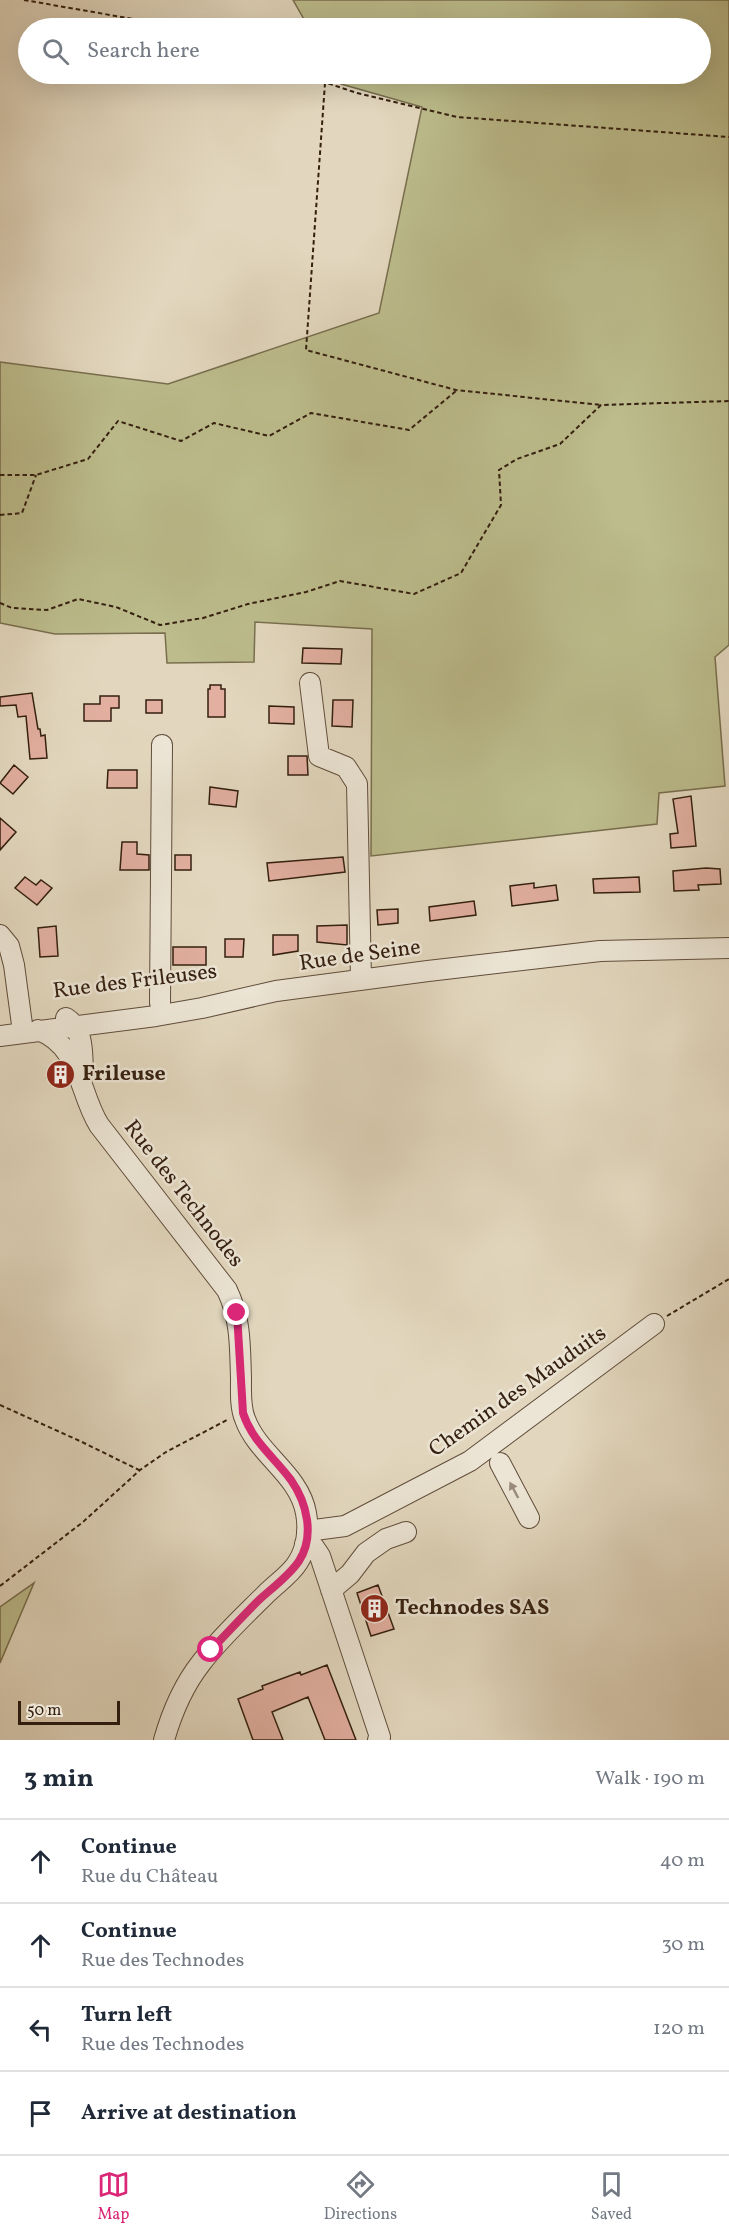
<!DOCTYPE html>
<html lang="en">
<head>
<meta charset="utf-8">
<style>
	:root { --surface:#fff; --page:#f6f6f7; --text:#1f2937; --muted:#747a83; --line:#e0e1e3; --accent:#db2777 }
	body { margin:0; font-family:Vollkorn,serif; background:var(--page); color:var(--text) }
	.scale { position:absolute; left:18px; bottom:15px; width:102px; box-sizing:border-box; padding-left:6px; border:3px solid #341f0f; border-top:0; font-size:16px; line-height:21px; white-space:nowrap; color:#341f0f; -webkit-text-stroke:4px #ece5d5; paint-order:stroke }
	.stop { position:absolute; width:18px; height:18px; margin:-14px; border:4px solid #db2777; border-radius:50%; background:#fff }
	.stop.end { background:#db2777; border-color:#fff; box-shadow:0 2px 6px #0008 }
	.list { margin:0; padding:0; list-style:none }
	h2 { display:flex; justify-content:space-between; align-items:center; height:78px; margin:0; padding:0 24px; font-size:26px }
	h2 small { font-size:20px; font-weight:400; color:var(--muted) }
	.list li { display:grid; grid-template-columns:39px 1fr auto; gap:18px; align-items:center; box-sizing:border-box; height:84px; padding:0 24px; border-top:2px solid var(--line) }
	.list b { display:block; font-size:22px; white-space:nowrap }
	.list p { margin:0; font-size:20px; white-space:nowrap; color:var(--muted) }
	.list em { font-size:20px; font-style:normal; color:var(--muted) }
	.icon { flex:none; width:33px; height:33px; fill:none; stroke:currentColor; stroke-width:2; stroke-linecap:round; stroke-linejoin:round }
	.map { position:relative; flex:none; width:729px; height:1740px; overflow:hidden }
	.search { position:absolute; background:var(--surface); box-shadow:0 6px 24px #0002; left:18px; right:18px; top:18px; height:66px; display:flex; align-items:center; gap:15px; box-sizing:border-box; padding:0 21px; border-radius:33px; color:var(--muted); font-size:22px }
	.sheet { height:414px; background:var(--surface) }
	nav { display:flex; justify-content:space-around; align-items:center; box-sizing:border-box; height:84px; border-top:2px solid var(--line); background:var(--surface); font-size:16px; color:var(--muted) }
	nav a { display:grid; justify-items:center; gap:3px }
	nav .on { color:var(--accent) }
	.map>svg:first-child { display:block }
</style>
</head>
<body>
<div class="map">
<svg width="729" height="1740" viewBox="0 0 729 1740">
	<rect width="100%" height="100%" fill="#e2d7be"/>
	<filter id="stains"><feTurbulence type="fractalNoise" baseFrequency=".00333" numOctaves="4"/><feColorMatrix values="0 0 0 0 .2 0 0 0 0 .09 0 0 0 0 .02 0 0 0 .5 -.17"/></filter>
	<radialGradient id="worn" r=".72"><stop offset=".6" stop-color="#630" stop-opacity="0"/><stop offset="1" stop-color="#630" stop-opacity=".3"/></radialGradient>
	<path fill="#bcbc8c" stroke="#786e4e" stroke-width="1.5" d="M293,0H729V645L715,657L725,786L659,793L657,824L371,856L372,629L255,622L254,662L167,663L165,633L55,634L0,623V362L168,384L379,313L422,107L341,84L335,74H700V28H309Z
		M34,1583L0,1663V1607Z"/>
	<path fill="#e2afa0" stroke="#341f0f" stroke-width="1.5" d="M303,648L342,649L341,664L302,663Z
		M210,685H221V689H225V717H208V689H210Z
		M32,693L38,729H40L41,736L45,735L47,758L30,759L26,716L18,717L16,705L0,706V697Z
		M100,696H119V708H111V721H84V704H100Z
		M146,700H162V713H146Z
		M333,700H353L352,727L332,726Z
		M269,706L294,707V724L269,723Z
		M288,756H307L308,775H288Z
		M14,765L28,777L13,794L0,783Z
		M108,770H137V788H107Z
		M210,787L238,791L236,807L209,804Z
		M691,796L696,846L671,848L670,834L678,833L673,799Z
		M0,818L16,832L0,850Z
		M122,842H137V854L149,855V870H120Z
		M175,855H191V870H175Z
		M343,857L345,872L269,881L267,863Z
		M706,868L720,869L721,884L698,885L699,890L674,891L673,871Z
		M25,877L36,885L41,880L52,888L37,905L15,888Z
		M639,877L640,892L594,893L593,879Z
		M534,883V888L556,885L558,900L512,906L510,886Z
		M474,901L476,915L430,921L429,907Z
		M398,909V923L378,925L377,910Z
		M347,925V945L317,942V926Z
		M56,926L58,956L40,957L38,928Z
		M273,935H298V951L273,955Z
		M225,939H244L243,957H225Z
		M173,947H206V965H173Z
		M378,1585L394,1629L371,1636L357,1593Z
		M327,1665L356,1740H325L308,1697L272,1712L283,1740H253L238,1699L263,1689L262,1686L300,1672L301,1675Z"/>
	<g fill="none" stroke-linecap="round" stroke-linejoin="round">
		<defs>
			<path id="minor" d="M310,683L319,756L346,767L357,784L361,980
				M0,935L9,946L14,965L23,1032
				M160,1003L162,745
				M66,1018C85,1030 82,1056 83,1076
				M38,1030C81,1046 78,1091 99,1125L227,1290C241,1319 240,1347 241,1379C241,1392 240,1407 245,1419C258,1455 299,1474 306,1513C309,1529 307,1548 298,1562C291,1574 277,1583 266,1594C244,1616 220,1638 201,1663C183,1686 172,1712 164,1740
				M0,1036L156,1016L202,1008L276,991L428,971L600,951L729,948
				M500,1463L529,1518
				M307,1531L345,1526L470,1461L654,1324
				M305,1544L314,1547L320,1556L380,1737L378,1740
				M331,1590L350,1574L366,1553L386,1539L406,1532"/>
		</defs>
		<use href="#minor" stroke="#604d3b" stroke-width="22"/>
		<path stroke="#341f0f" stroke-width="2" stroke-dasharray="4.5 3" stroke-linecap="butt" d="M24,0L185,28
			M300,74L357,93L457,117L729,137
			M325,83L306,350L456,390L601,405
			M0,475H36L88,459L118,421L181,441L214,423L269,436L311,413L409,430L456,391
			M0,515L22,513L36,475
			M0,603L12,608L47,610L78,599L116,607L160,625L203,618L248,604L306,592L340,581L414,594L461,573L501,505L499,470L517,459L560,444L601,405L729,401
			M667,1316L729,1279
			M0,1405L82,1442L139,1470
			M0,1586L83,1522L140,1470L166,1452L227,1420"/>
		<use href="#minor" stroke="#ece5d5" stroke-width="20"/>
	</g>
	<defs><path id="oneway-solid" d="M-6-.8H1V-3.2L6.5 0L1 3.2V.8H-6Z" transform="scale(1.5)"/></defs>
	<use fill="#998c7c" href="#oneway-solid" transform="translate(514 1490) rotate(-118)"/>
	<g fill="none" stroke-linecap="round" stroke-linejoin="round">
		<path stroke="#db2777" stroke-width="8" d="M211,1650C227,1633 243,1616 259,1600C272,1588 289,1576 299,1561C315,1536 307,1503 291,1480C274,1457 252,1441 243,1413L237,1313"/>
	</g>
	<defs>
		<symbol id="building-disc" viewBox="-11 -11 22 22"><circle r="9.5" fill="#8f2418" stroke="#ece5d5"/><path d="M-4-6H4V6H1V3H-1V6H-4ZM-2.5-4.3h1.7v1.8h-1.7ZM.8-4.3h1.7v1.8H.8ZM-2.5-1h1.7V.8h-1.7ZM.8-1h1.7V.8H.8Z" fill="#fff"/></symbol>
	</defs>
	<g fill-rule="evenodd">
		<use href="#building-disc" x="44" y="1058" width="33" height="33"/>
		<use href="#building-disc" x="358" y="1592" width="33" height="33"/>
	</g>
	<g text-anchor="middle" dominant-baseline="central" stroke-width="5" stroke-linejoin="round" paint-order="stroke">
		<g font-size="22" fill="#341f0f" stroke="#ece5d5">
			<text transform="translate(360 956) rotate(-8)">Rue de Seine</text>
			<text transform="translate(135 982) rotate(-7)">Rue des Frileuses</text>
			<text transform="translate(183 1194) rotate(52)">Rue des Technodes</text>
			<text transform="translate(518 1392) rotate(-35)">Chemin des Mauduits</text>
		</g>
		<g font-size="22" font-weight="bold" fill="#341f0f" stroke="#ece5d5" text-anchor="start">
			<text x="82" y="1074">Frileuse</text>
			<text x="395" y="1608">Technodes SAS</text>
		</g>
	</g>
	<rect width="100%" height="100%" filter="url(#stains)"/>
	<rect width="100%" height="100%" fill="url(#worn)"/>
</svg>
<div class="scale">50 m</div>
<div class="stop" style="left:211px;top:1650px"></div>
<div class="stop end" style="left:237px;top:1313px"></div>
<div class="search"><svg class="icon" aria-label="search" viewBox="0 0 24 24"><circle cx="10" cy="10" r="6"/><path d="M15 15l6 6"/></svg>Search here</div>
</div>
<section class="sheet">
<h2>3 min<small>Walk · 190 m</small></h2>
<ul class="list">
<li><svg class="icon" aria-label="ahead" viewBox="0 0 24 24"><path d="M12 20V5M6 11l6-6 6 6"/></svg><div><b>Continue</b><p>Rue du Château</p></div><em>40 m</em></li>
<li><svg class="icon" aria-label="ahead" viewBox="0 0 24 24"><path d="M12 20V5M6 11l6-6 6 6"/></svg><div><b>Continue</b><p>Rue des Technodes</p></div><em>30 m</em></li>
<li><svg class="icon" aria-label="left" viewBox="0 0 24 24"><path d="M17 20v-9H6M10 6l-5 5 5 5"/></svg><div><b>Turn left</b><p>Rue des Technodes</p></div><em>120 m</em></li>
<li><svg class="icon" aria-label="arrive" viewBox="0 0 24 24"><path d="M6 21V4h12l-3 4 3 4H6"/></svg><div><b>Arrive at destination</b></div></li>
</ul>
</section>
<nav>
<a class="on"><svg class="icon" aria-label="map" viewBox="0 0 24 24"><path d="M3 6l6-2 6 2 6-2v14l-6 2-6-2-6 2zM9 4v14M15 6v14"/></svg>Map</a>
<a><svg class="icon" aria-label="directions" viewBox="0 0 24 24"><path d="M12 3l9 9-9 9-9-9zM9 14v-3h6M13 9l2 2-2 2"/></svg>Directions</a>
<a><svg class="icon" aria-label="saved" viewBox="0 0 24 24"><path d="M7 4h10v16l-5-4-5 4z"/></svg>Saved</a>
</nav>
</body>
</html>
